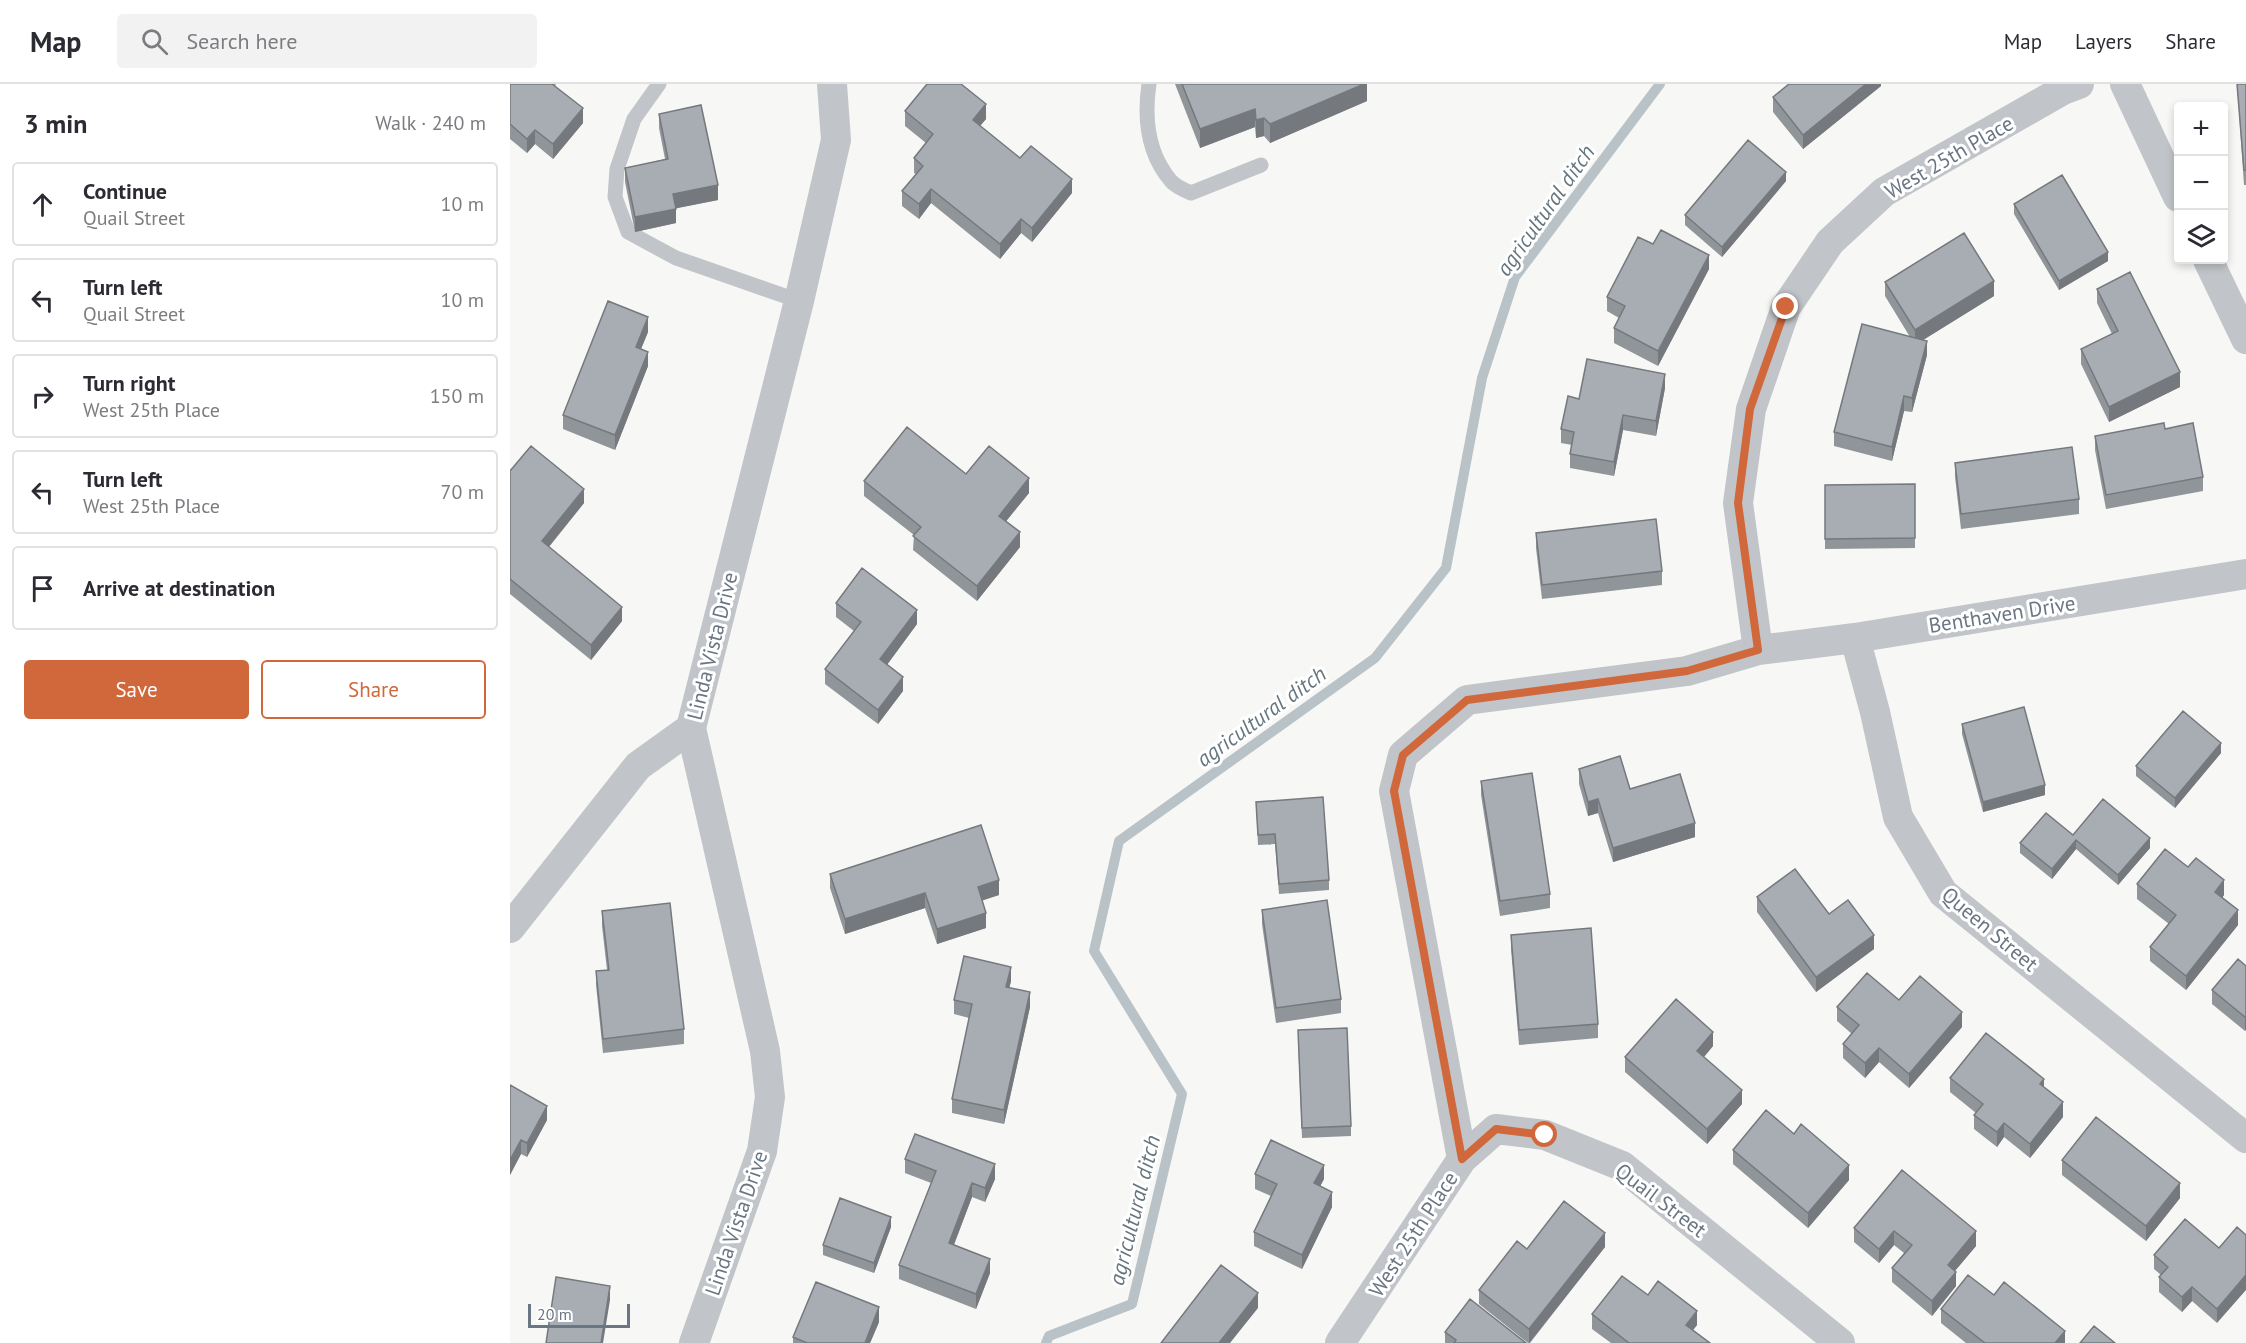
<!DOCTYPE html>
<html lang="en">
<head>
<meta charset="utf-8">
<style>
	:root { --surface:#fff; --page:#f2f2f3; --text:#2b2b33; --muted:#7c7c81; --line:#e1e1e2; --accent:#d0683c }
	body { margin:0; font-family:"PT Sans",sans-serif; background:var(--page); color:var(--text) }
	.controls { position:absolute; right:18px; top:18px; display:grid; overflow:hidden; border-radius:6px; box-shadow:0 3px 9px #0003 }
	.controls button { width:54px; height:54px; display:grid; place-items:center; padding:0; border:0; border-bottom:2px solid var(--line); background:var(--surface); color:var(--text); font:30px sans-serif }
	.scale { position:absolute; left:18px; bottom:15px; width:102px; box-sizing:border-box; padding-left:6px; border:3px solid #6a7683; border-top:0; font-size:16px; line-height:21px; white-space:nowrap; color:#6a7683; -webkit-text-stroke:4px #fff; paint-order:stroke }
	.stop { position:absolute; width:18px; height:18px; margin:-14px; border:4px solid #d0683c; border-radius:50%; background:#fff }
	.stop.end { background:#d0683c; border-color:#fff; box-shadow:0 2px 6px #0008 }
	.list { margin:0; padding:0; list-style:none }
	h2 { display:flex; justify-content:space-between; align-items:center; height:78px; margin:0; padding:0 24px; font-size:26px }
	h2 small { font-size:20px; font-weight:400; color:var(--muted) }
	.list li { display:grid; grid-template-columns:39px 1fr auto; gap:18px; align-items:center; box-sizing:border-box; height:84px; margin:0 12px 12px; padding:0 12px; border:2px solid var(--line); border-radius:6px }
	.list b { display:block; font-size:22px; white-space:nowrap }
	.list p { margin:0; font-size:20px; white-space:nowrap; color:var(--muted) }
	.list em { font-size:20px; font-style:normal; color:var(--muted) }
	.actions { display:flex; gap:12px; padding:18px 24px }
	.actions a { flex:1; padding:14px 0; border:2px solid var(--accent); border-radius:6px; text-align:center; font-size:21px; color:var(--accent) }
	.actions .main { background:var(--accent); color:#fff }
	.icon { flex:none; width:33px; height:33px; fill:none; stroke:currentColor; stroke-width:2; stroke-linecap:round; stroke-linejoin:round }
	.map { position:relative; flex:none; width:1736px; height:1259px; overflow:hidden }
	header { display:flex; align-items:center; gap:36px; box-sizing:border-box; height:84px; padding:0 30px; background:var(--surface); border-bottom:2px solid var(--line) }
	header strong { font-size:28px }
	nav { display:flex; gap:33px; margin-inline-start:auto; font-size:21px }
	.search { width:420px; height:54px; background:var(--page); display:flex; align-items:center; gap:15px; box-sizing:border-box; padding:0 21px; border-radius:6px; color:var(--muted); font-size:22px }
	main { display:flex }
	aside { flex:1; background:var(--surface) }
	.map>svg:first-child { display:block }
</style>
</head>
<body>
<header>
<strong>Map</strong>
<div class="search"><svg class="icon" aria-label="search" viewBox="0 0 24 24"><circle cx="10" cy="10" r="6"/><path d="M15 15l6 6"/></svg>Search here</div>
<nav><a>Map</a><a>Layers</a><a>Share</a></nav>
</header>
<main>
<aside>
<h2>3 min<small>Walk · 240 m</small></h2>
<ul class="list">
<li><svg class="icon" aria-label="ahead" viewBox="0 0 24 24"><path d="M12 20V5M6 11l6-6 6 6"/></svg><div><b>Continue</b><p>Quail Street</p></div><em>10 m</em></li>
<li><svg class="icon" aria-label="left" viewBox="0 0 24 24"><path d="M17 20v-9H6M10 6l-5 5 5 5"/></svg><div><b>Turn left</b><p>Quail Street</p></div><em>10 m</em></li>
<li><svg class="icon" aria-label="right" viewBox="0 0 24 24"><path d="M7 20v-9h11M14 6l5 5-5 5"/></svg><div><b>Turn right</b><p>West 25th Place</p></div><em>150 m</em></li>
<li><svg class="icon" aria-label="left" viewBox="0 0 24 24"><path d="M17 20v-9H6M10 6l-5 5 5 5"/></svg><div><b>Turn left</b><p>West 25th Place</p></div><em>70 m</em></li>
<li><svg class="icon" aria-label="arrive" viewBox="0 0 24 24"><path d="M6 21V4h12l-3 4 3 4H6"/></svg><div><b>Arrive at destination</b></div></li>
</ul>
<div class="actions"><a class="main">Save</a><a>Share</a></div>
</aside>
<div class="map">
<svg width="1736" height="1259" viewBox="0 0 1736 1259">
	<rect width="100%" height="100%" fill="#f7f7f5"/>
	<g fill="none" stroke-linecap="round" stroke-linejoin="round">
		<path stroke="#b9c2c7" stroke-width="10" d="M536,1259L539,1252L622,1220L672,1010L584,867L609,757L865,574L936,484L972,294L1005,193L1150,0"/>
		<path stroke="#c1c4c8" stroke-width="15" d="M149,0L124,35L107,85L105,113L118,148L166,174L289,217
			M639,0C634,34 638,70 661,97C665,102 674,106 681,109L751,81"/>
		<path stroke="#c1c4c8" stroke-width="30" d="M1615,0L1668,113
			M1698,176L1736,255
			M1345,554L1365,628L1388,733L1433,809L1736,1054
			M1248,566L1345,554L1736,490
			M0,844L128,682L181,644
			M952,1075L986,1045L1035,1051L1112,1082L1330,1259
			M184,1259L252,1067L260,1013L255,967L181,644L289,217L326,56L322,0
			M830,1259L952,1075L884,707L893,671L957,616L1177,587L1248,566L1228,419L1241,325L1276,223L1320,158L1374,108L1553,6L1569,0"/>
	</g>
	<path fill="#90959a" d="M0,0H46L45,2L73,39L43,75L25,60L17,69L0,55Z
		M665,0H857V17L760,59L754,52L746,54L745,43L690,64Z
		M1371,0V2L1293,65L1263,28V13Z
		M1727,0H1736V101H1734Z
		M395,27L476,35L470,42L510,74L562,109L522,158L511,149L490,175L421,119L409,135L392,122V107L406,90L404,89V74L416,59L395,42Z
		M149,30L208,116L166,124V139L125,148L115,98V84L155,75L149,44Z
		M1276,97L1212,173L1175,141V131Z
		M1504,120L1598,177L1549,206L1504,130Z
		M1143,160L1199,185L1148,282L1104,259V244L1109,234L1097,227V213Z
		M1375,198L1484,212L1413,256L1417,271L1402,328L1394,327L1382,377L1324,362V348L1400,253L1375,212Z
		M1587,205L1670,303L1599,338L1571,280V265L1602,250L1587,219Z
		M138,248L131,265L138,282L105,366L53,345V331Z
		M1155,304L1146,352L1113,346L1104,392L1060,384V370L1062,361L1051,359V345L1069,315Z
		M1655,345L1693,393V407L1596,425L1585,366V352Z
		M1445,379L1569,415V430L1451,445L1445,393Z
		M0,387L74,419L39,463L112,537L81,576L0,510Z
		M456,390L519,409L496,437L510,463L467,517L403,466L404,451L354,412V397Z
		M1405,400V464L1315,465V401Z
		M1026,449L1152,487V501L1032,515L1026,464Z
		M326,519L407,540L377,581L393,607L368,640L315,600V585L344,547L326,533Z
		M1452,640L1535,711L1473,728L1452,650Z
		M1711,669L1665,724L1626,692V682Z
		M1069,685L1120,705L1185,753L1103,778L1088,729L1078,732L1069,700Z
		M971,697L1040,810V824L990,832L971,711Z
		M746,718L819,796V806L769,810L765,760L748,761Z
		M1563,751L1640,764L1608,801L1566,765L1542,795L1510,769V759Z
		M320,790L489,811L472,816L476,844L427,860L415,824L335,850L320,804Z
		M1627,800L1714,811L1712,814L1728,841L1676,906L1640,877V863L1659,840L1627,815Z
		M1247,813L1319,830L1364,865L1306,908L1247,828Z
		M752,826L831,915V929L766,939L752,840Z
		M92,827L174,945V960L93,969L86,901V887L97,886L92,842Z
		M1001,851L1088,940V954L1009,961L1001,865Z
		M1736,882L1735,947L1702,920V906Z
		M501,897L499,904L520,923L494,1040L442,1029V1015L459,934L444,930V916Z
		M1389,916L1452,943L1399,1004L1369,978L1355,994L1333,974V960L1342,950L1327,937V923Z
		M788,956L841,1042V1052L792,1054Z
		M1203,962L1194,973L1232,1020L1197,1060L1115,988V973Z
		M1440,994L1534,1003L1553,1033L1520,1074L1494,1053L1487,1063L1464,1045V1031L1466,1029L1440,1008Z
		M0,1001L37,1036L17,1073L11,1070L0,1091Z
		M1223,1066L1339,1096L1298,1144L1223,1080Z
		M395,1075L485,1095L475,1118L462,1113L444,1161L480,1189L466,1225L389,1195V1181L421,1099L395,1089Z
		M1552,1076L1670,1114L1636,1157L1552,1091Z
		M1392,1086L1466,1162L1445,1187L1446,1202L1422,1232L1382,1198V1184L1394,1169L1384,1161L1369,1179L1344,1158V1144Z
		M745,1090L814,1095L810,1102L822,1123L792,1185L744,1162V1148L761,1112L745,1105Z
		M381,1143L364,1189L313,1171V1161Z
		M1095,1163L1020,1259H1018L969,1220V1206L1017,1165Z
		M1709,1164L1707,1239L1682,1217L1672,1228L1649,1208V1193L1651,1191L1644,1185V1171Z
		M1138,1211L1187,1241L1183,1246L1200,1259H1101L1082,1245V1230Z
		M1484,1211L1555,1259H1456L1431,1239V1225Z
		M369,1238L360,1259H283V1253Z
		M935,1248L1016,1259H935Z"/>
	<path fill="#75797d" d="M854,0H857V17L760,59V40Z
		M1356,0H1371V2L1293,65V51Z
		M476,20V35L463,50V36Z
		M73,24V39L43,75V60Z
		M745,25V43L690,64V45Z
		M754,34V52L746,54V36Z
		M25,46V60L17,69V55Z
		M1276,88V97L1212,173V163Z
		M562,95V109L522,158V144Z
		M208,101V116L163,125V110Z
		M421,105V119L409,135V120Z
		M166,125V139L125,148V133Z
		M511,135V149L490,175V160Z
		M1598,168V177L1549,206V197Z
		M1199,171V185L1148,282V267Z
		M1484,197V212L1405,261V246Z
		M138,233V248L126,277V263Z
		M1417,257V271L1402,328V314Z
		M138,268V282L105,366V351Z
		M1670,288V303L1599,338V323Z
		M1155,290V304L1146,352V337Z
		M1394,312V327L1382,377V363Z
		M1113,331V346L1104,392V378Z
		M519,394V409L489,446V432Z
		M74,405V419L32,471V457Z
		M510,448V463L467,517V502Z
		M112,523V537L81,576V561Z
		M407,526V540L370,590V575Z
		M393,593V607L368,640V626Z
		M1711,659V669L1665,724V714Z
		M1535,701V711L1473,728V718Z
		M1088,715V729L1078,732V718Z
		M1185,739V753L1103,778V764Z
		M1640,754V764L1608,801V791Z
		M1566,756V765L1542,795V785Z
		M489,796V811L468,818V803Z
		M1714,796V811L1705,823V808Z
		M415,809V824L335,850V835Z
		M1728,826V841L1676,906V892Z
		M476,829V844L427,860V845Z
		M1364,851V865L1306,908V893Z
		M501,883V897L496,918V903Z
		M520,908V923L494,1040V1026Z
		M1452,928V943L1399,1004V990Z
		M1736,932V946L1735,947V933Z
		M1203,948V962L1187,981V967Z
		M1369,964V978L1355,994V979Z
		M1534,995V1009L1530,1000Z
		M1232,1006V1020L1197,1060V1045Z
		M1553,1018V1033L1520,1074V1060Z
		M37,1022V1036L17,1073V1059Z
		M1494,1039V1053L1487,1063V1048Z
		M11,1056V1070L0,1091V1076Z
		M485,1080V1095L475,1118V1104Z
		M814,1081V1095L804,1114V1099Z
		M1339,1081V1096L1298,1144V1129Z
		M462,1099V1113L439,1173V1159Z
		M1670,1099V1114L1636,1157V1142Z
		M822,1108V1123L792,1185V1171Z
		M381,1133V1143L364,1189V1179Z
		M1384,1147V1161L1369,1179V1165Z
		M1466,1147V1162L1438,1195V1181Z
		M1095,1149V1163L1019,1259V1245Z
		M480,1175V1189L466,1225V1210Z
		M1446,1188V1202L1422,1232V1217Z
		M1736,1191V1206L1707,1239V1225Z
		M100,1202V1216L93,1259H91Z
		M1682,1203V1217L1672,1228V1213Z
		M748,1209V1224L720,1259H709Z
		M369,1223V1238L360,1259H355Z
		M1187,1227V1241L1176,1255V1241Z
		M1555,1247V1259H1545Z"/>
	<path fill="#a7adb3" stroke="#75797d" stroke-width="1.5" d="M0,0H42L73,24L43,60L25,46L17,55L0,40Z
		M417,0H451L476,20L463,36L510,74L521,62L562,95L522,144L511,135L490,160L421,105L409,120L392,107L413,82L404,74L423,50L395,27Z
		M672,0H854L760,40L754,34L746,36L745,25L690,45Z
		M1279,0H1356L1293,51L1263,13Z
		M1727,0H1736V86H1734Z
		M191,21L208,101L163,110L166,125L125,133L115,84L158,75L149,30Z
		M1238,56L1276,88L1212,163L1175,131Z
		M1552,91L1598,168L1549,197L1504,120Z
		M1151,146L1199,171L1148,267L1104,244L1115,222L1097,213L1128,153L1143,160Z
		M1454,149L1484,197L1405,246L1375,198Z
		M1620,188L1670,288L1599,323L1571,265L1608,247L1587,205Z
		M98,217L138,233L126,263L138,268L105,351L53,331Z
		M1352,240L1417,257L1402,314L1394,312L1382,363L1324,348Z
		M1077,275L1155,290L1146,337L1113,331L1104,378L1060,370L1064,348L1051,345L1058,312L1069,315Z
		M1654,339L1655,345L1683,339L1693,393L1596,411L1585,352Z
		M397,343L456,390L479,362L519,394L489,432L510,448L467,502L403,452L411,443L354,397Z
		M21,362L74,405L32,457L112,523L81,561L0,495V387Z
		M1562,363L1569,415L1451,430L1445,379Z
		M1405,400V454L1315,455V401Z
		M1146,435L1152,487L1032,501L1026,449Z
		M352,484L407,526L370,575L393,593L368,626L315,585L351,538L326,519Z
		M1514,623L1535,701L1473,718L1452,640Z
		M1673,627L1711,659L1665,714L1626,682Z
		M1110,672L1120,705L1170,690L1185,739L1103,764L1088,715L1078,718L1069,685Z
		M1022,689L1040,810L990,817L971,697Z
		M813,713L819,796L769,800L765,750L748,751L746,718Z
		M1593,715L1640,754L1608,791L1566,756L1542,785L1510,759L1536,729L1563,751Z
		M471,741L489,796L468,803L476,829L427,845L415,809L335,835L320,790Z
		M1655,765L1678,783L1686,774L1714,796L1705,808L1728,826L1676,892L1640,863L1666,831L1627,800Z
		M1285,785L1319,830L1338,816L1364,851L1306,893L1247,813Z
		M817,816L831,915L766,924L752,826Z
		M160,819L174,945L93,955L86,887L99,886L92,827Z
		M1081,844L1088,940L1009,946L1001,851Z
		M454,872L501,883L496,903L520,908L494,1026L442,1015L462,920L444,916Z
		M1728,875L1736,882V932L1735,933L1702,906Z
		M1357,889L1389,916L1410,892L1452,928L1399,990L1369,964L1355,979L1333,960L1349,941L1327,923Z
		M1166,915L1203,948L1187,967L1232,1006L1197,1045L1115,973Z
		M837,944L841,1042L792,1044L788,946Z
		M1476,949L1534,995L1530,1000L1553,1018L1520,1060L1494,1039L1487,1048L1464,1031L1473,1020L1440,994Z
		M0,1001L37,1022L17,1059L11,1056L0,1076Z
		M1256,1026L1284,1050L1291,1040L1339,1081L1298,1129L1223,1066Z
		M1586,1033L1670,1099L1636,1142L1552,1076Z
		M405,1050L485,1080L475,1104L462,1099L439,1159L480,1175L466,1210L389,1181L426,1087L395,1075Z
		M761,1056L814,1081L804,1099L822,1108L792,1171L744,1148L767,1100L745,1090Z
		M1392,1086L1466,1147L1438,1181L1446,1188L1422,1217L1382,1184L1402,1161L1384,1147L1369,1165L1344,1144Z
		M330,1114L381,1133L364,1179L313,1161Z
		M1054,1117L1095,1149L1019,1245L969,1206L1007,1157L1017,1165Z
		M1675,1135L1709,1164L1727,1143L1736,1151V1191L1707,1225L1682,1203L1672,1213L1649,1193L1658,1183L1644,1171Z
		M711,1181L748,1209L709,1259H651Z
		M1458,1191L1484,1211L1494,1198L1555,1247L1545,1259H1475L1431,1225Z
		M1112,1192L1138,1211L1148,1197L1187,1227L1176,1241L1200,1259H1119L1082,1230Z
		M46,1193L100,1202L91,1259H36Z
		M306,1198L369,1223L355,1259H297L283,1253Z
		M960,1215L1016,1259H944L946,1256L935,1248Z
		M1584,1242L1605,1259H1570Z"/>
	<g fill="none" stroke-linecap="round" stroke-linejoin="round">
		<path stroke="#d0683c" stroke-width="8" d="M1035,1051L986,1045L952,1075L884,707L893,671L957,616L1177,587L1248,566L1228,419L1240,325L1276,223"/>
	</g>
	<g text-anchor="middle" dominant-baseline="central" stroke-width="6" stroke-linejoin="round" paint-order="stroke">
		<g font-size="21" fill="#6a7683" stroke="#fff">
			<text transform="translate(1439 73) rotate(-30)">West 25th Place</text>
			<text transform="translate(1492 530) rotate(-9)">Benthaven Drive</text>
			<text transform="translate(202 562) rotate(-76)">Linda Vista Drive</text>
			<text transform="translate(1480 845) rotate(40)">Queen Street</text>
			<text transform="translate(1151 1116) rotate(37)">Quail Street</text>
			<text transform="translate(226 1139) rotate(-71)">Linda Vista Drive</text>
			<text transform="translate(903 1150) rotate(-57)">West 25th Place</text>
		</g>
		<g font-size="22" font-style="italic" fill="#66767f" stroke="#fff">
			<text transform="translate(1035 126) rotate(-55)">agricultural ditch</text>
			<text transform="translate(751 632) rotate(-36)">agricultural ditch</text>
			<text transform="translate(624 1126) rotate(-76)">agricultural ditch</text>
		</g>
	</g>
</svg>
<div class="controls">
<button>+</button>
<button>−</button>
<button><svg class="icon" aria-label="layers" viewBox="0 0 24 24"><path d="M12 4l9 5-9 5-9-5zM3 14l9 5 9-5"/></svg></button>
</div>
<div class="scale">20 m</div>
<div class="stop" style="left:1035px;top:1051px"></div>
<div class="stop end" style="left:1276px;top:223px"></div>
</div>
</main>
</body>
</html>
